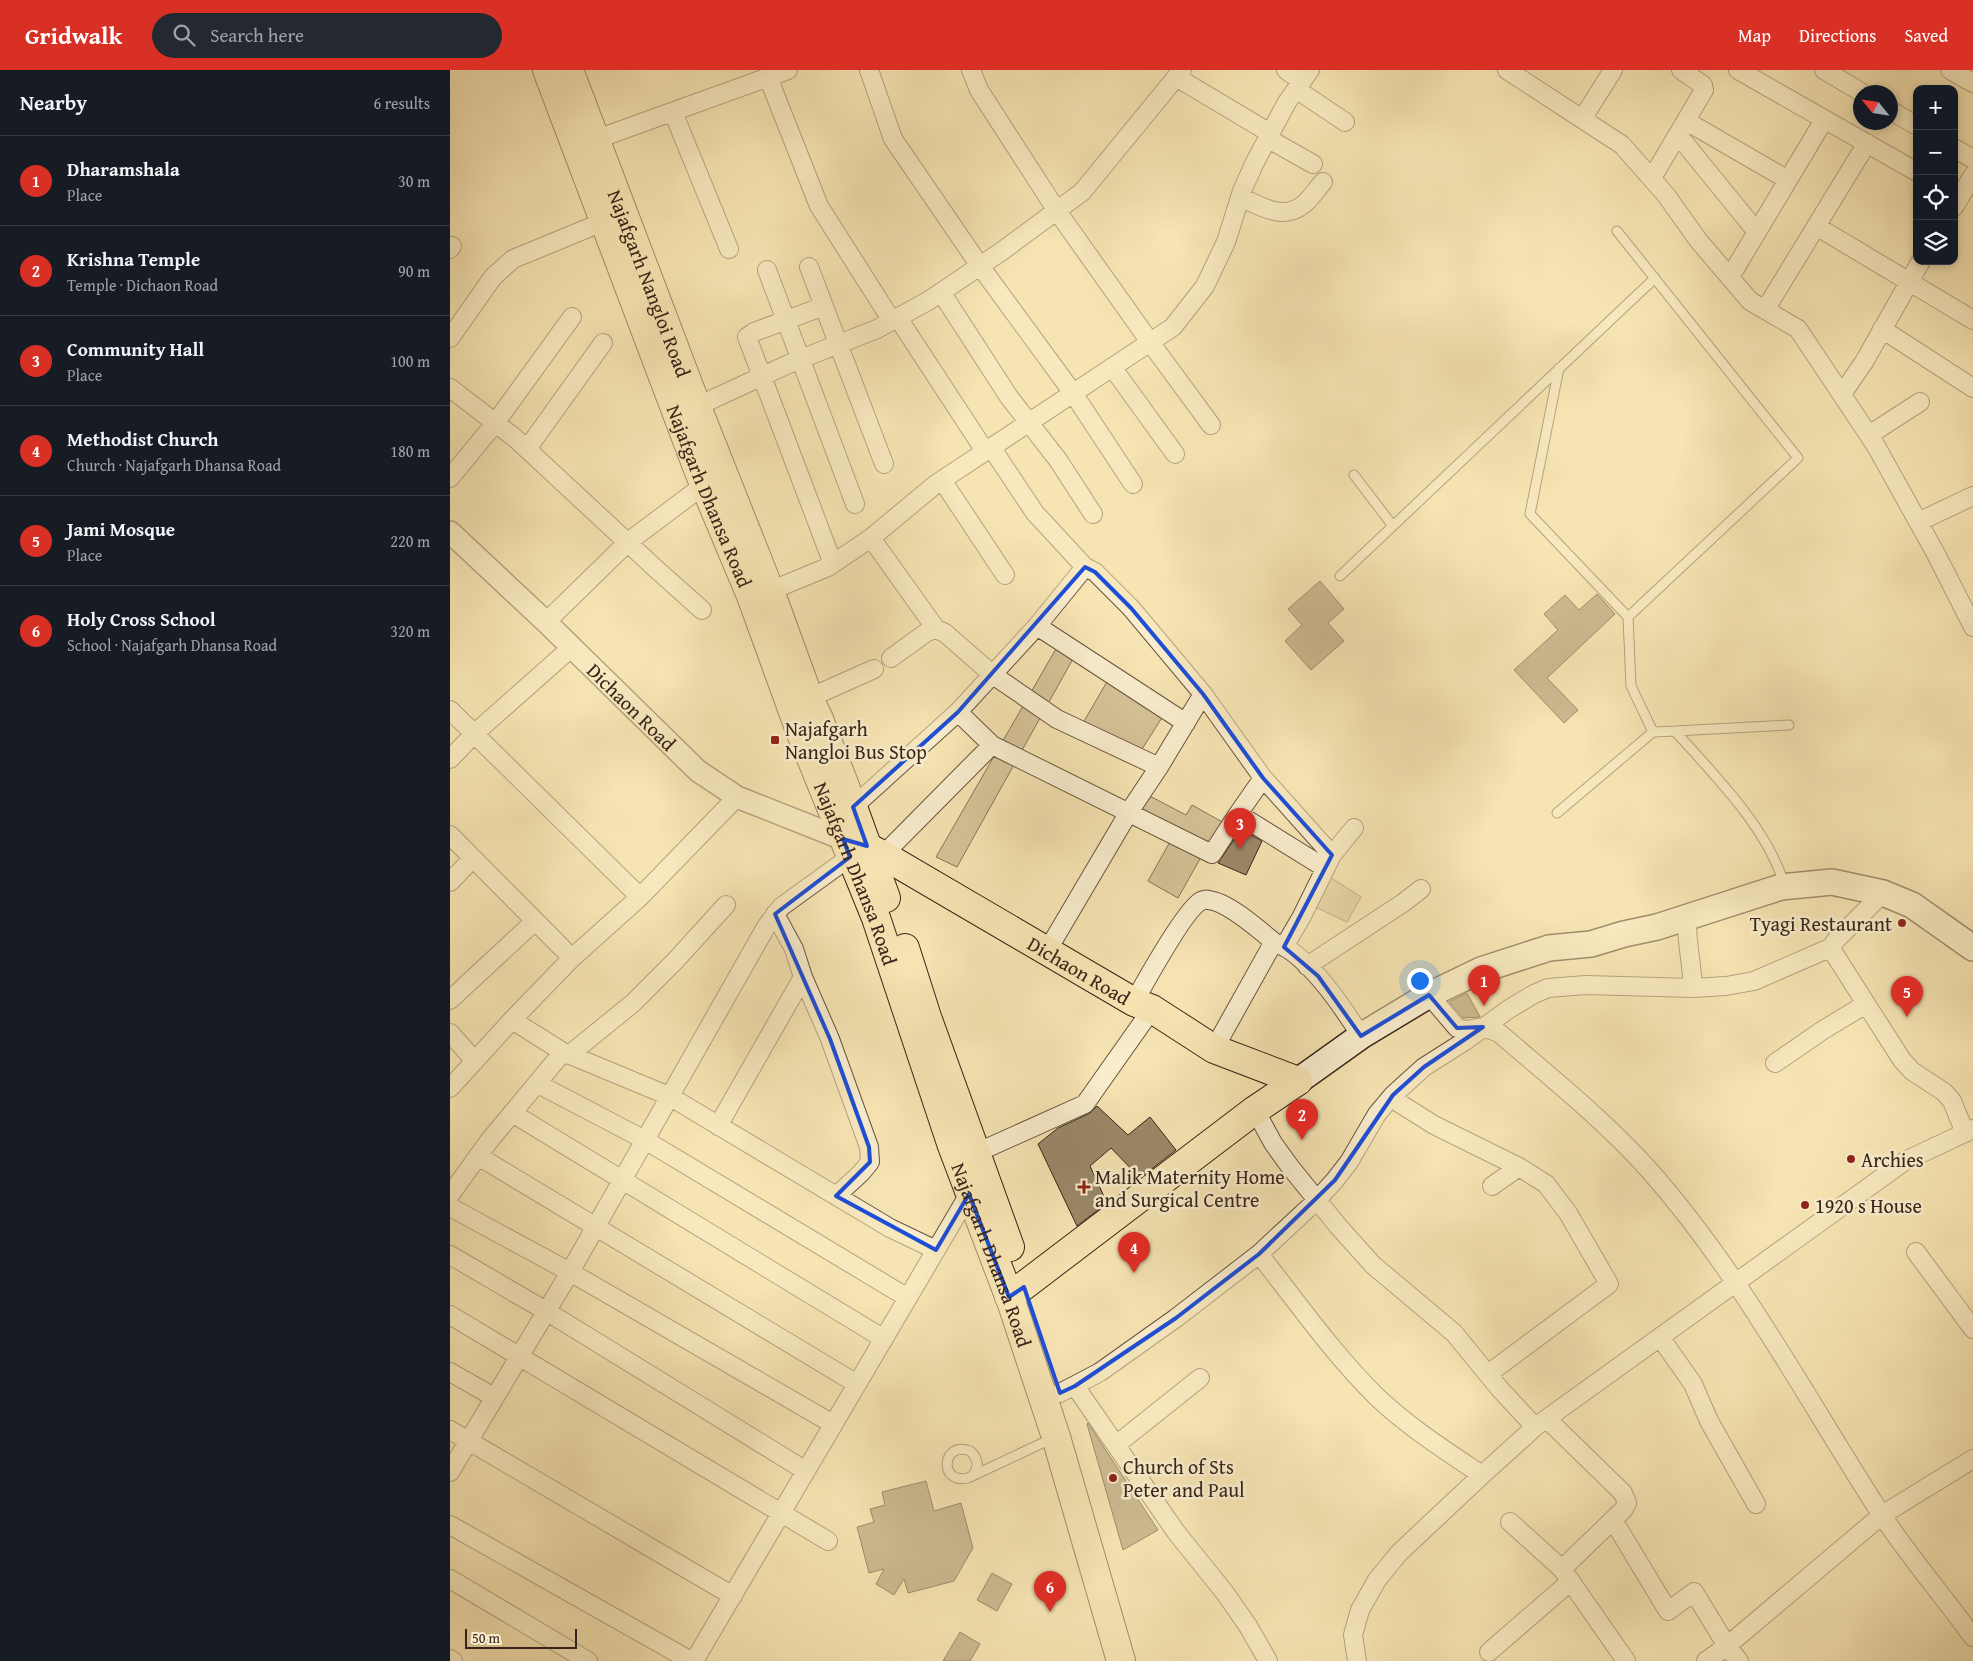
<!DOCTYPE html>
<html lang="en">
<head>
<meta charset="utf-8">
<style>
	:root { --surface:#171b24; --page:#242831; --text:#f1f3f6; --muted:#9ea1a6; --line:#363941; --accent:#d93025 }
	body { margin:0; font-family:"Gentium Book Plus",serif; background:var(--page); color:var(--text) }
	.controls { position:absolute; right:15px; top:15px; display:grid; overflow:hidden; border-radius:10px; box-shadow:0 2px 8px #0003 }
	.controls button { width:45px; height:45px; display:grid; place-items:center; padding:0; border:0; border-bottom:1px solid var(--line); background:var(--surface); color:var(--text); font:25px sans-serif }
	.compass { position:absolute; left:1403px; top:15px; width:45px; height:45px; border-radius:50%; background:var(--surface); box-shadow:0 2px 8px #0003; rotate:300deg }
	.scale { position:absolute; left:15px; bottom:12px; width:112px; box-sizing:border-box; padding-left:5px; border:2px solid #38241a; border-top:0; font-size:14px; line-height:18px; white-space:nowrap; color:#38241a; -webkit-text-stroke:4px #f9edcd; paint-order:stroke }
	.you { position:absolute; left:969px; top:910px; width:18px; height:18px; margin:-12px; border:4px solid #fff; border-radius:50%; background:#1a73e8; box-shadow:0 0 0 8px #1a73e833 }
	.badge { display:grid; place-items:center; width:32px; height:32px; border-radius:50%; background:var(--accent); color:#fff; font-size:16px; font-weight:700 }
	.pin { position:absolute; translate:-50% -41px; filter:drop-shadow(0 1px 2px #0008) }
	.pin::after { content:''; position:absolute; top:26px; width:18px; height:15px; background:inherit; clip-path:polygon(0 0,100% 0,50% 100%) }
	.list { margin:0; padding:0; list-style:none }
	h2 { display:flex; justify-content:space-between; align-items:center; height:65px; margin:0; padding:0 20px; font-size:21px }
	h2 small { font-size:16px; font-weight:400; color:var(--muted) }
	.list li { display:grid; grid-template-columns:32px 1fr auto; gap:15px; align-items:center; box-sizing:border-box; height:90px; padding:0 20px; border-top:1px solid var(--line) }
	.list b { display:block; font-size:19px; white-space:nowrap }
	.list p { margin:0; font-size:16px; white-space:nowrap; color:var(--muted) }
	.list em { font-size:16px; font-style:normal; color:var(--muted) }
	.icon { flex:none; width:28px; height:28px; fill:none; stroke:currentColor; stroke-width:2; stroke-linecap:round; stroke-linejoin:round }
	.map { position:relative; flex:none; width:1523px; height:1591px; overflow:hidden }
	header { display:flex; align-items:center; gap:30px; box-sizing:border-box; height:70px; padding:0 25px; background:var(--accent); color:#fff }
	header strong { font-size:24px }
	nav { display:flex; gap:28px; margin-inline-start:auto; font-size:18px }
	.search { width:350px; height:45px; background:var(--page); display:flex; align-items:center; gap:12px; box-sizing:border-box; padding:0 18px; border-radius:28px; color:var(--muted); font-size:19px }
	main { display:flex }
	aside { flex:1; background:var(--surface) }
	.map>svg:first-child { display:block }
</style>
</head>
<body>
<header>
<strong>Gridwalk</strong>
<div class="search"><svg class="icon" aria-label="search" viewBox="0 0 24 24"><circle cx="10" cy="10" r="6"/><path d="M15 15l6 6"/></svg>Search here</div>
<nav><a>Map</a><a>Directions</a><a>Saved</a></nav>
</header>
<main>
<aside>
<h2>Nearby<small>6 results</small></h2>
<ul class="list">
<li><span class="badge">1</span><div><b>Dharamshala</b><p>Place</p></div><em>30 m</em></li>
<li><span class="badge">2</span><div><b>Krishna Temple</b><p>Temple · Dichaon Road</p></div><em>90 m</em></li>
<li><span class="badge">3</span><div><b>Community Hall</b><p>Place</p></div><em>100 m</em></li>
<li><span class="badge">4</span><div><b>Methodist Church</b><p>Church · Najafgarh Dhansa Road</p></div><em>180 m</em></li>
<li><span class="badge">5</span><div><b>Jami Mosque</b><p>Place</p></div><em>220 m</em></li>
<li><span class="badge">6</span><div><b>Holy Cross School</b><p>School · Najafgarh Dhansa Road</p></div><em>320 m</em></li>
</ul>
</aside>
<div class="map">
<svg width="1523" height="1591" viewBox="0 0 1523 1591">
	<rect width="100%" height="100%" fill="#f6e4b2"/>
	<filter id="stains"><feTurbulence type="fractalNoise" baseFrequency=".004" numOctaves="4"/><feColorMatrix values="0 0 0 0 .2 0 0 0 0 .09 0 0 0 0 .02 0 0 0 .5 -.17"/></filter>
	<radialGradient id="worn" r=".72"><stop offset=".6" stop-color="#630" stop-opacity="0"/><stop offset="1" stop-color="#630" stop-opacity=".3"/></radialGradient>
	<path fill="#d6c398" stroke="#877459" d="M607,577L624,587L507,797L486,787Z
		M658,610L713,646L687,687L630,658Z
		M694,723L736,745L742,735L776,754L760,776L685,740Z
		M721,770L751,787L728,828L698,811Z
		M877,805L911,827L897,852L861,835Z"/>
	<path fill="#9b8869" stroke="#38241a" d="M870,511L894,539L878,553L894,571L861,600L835,571L852,555L838,539Z
		M1147,524L1165,544L1097,608L1128,640L1114,653L1064,600L1108,560L1094,544L1115,525L1129,540Z
		M791,759L812,771L796,805L768,793Z
		M1017,923L1030,947L1013,948L999,932Z
		M647,1036L678,1065L700,1047L726,1080L690,1108L661,1078L640,1096L657,1133L627,1156L588,1074L608,1058L640,1043Z
		M638,1353L708,1460L673,1480L637,1354Z
		M476,1411L484,1441L511,1433L523,1478L504,1511L458,1523L454,1509L444,1525L426,1514L434,1499L419,1503L407,1457L424,1452L420,1439L435,1435L432,1422Z
		M542,1503L562,1514L547,1541L527,1530Z
		M510,1562L530,1574L520,1591H493Z"/>
	<g fill="none" stroke-linecap="round" stroke-linejoin="round">
		<defs>
			<path id="service" d="M1167,161L1348,388L1178,547
				M1109,298L1080,444L1178,547L1181,616L1203,662L1225,661C1264,705 1317,757 1334,814
				M904,405L943,456
				M890,506L1205,208
				M1225,661L1339,655
				M1107,743L1203,662
				M523,1405C530,1396 528,1388 520,1381C492,1370 488,1415 518,1408L603,1368"/>
			<path id="minor" d="M419,0L443,69L530,196L623,323L683,414
				M521,0L529,20L607,141L700,272L761,355
				M836,0L852,11
				M1057,0L1172,75L1216,125L1248,170L1300,231L1348,259L1426,376L1486,484L1523,557
				M1288,0L1467,102
				M1374,0L1411,22
				M1500,0L1523,13
				M318,7L369,136L442,251
				M726,7L820,63
				M846,19L895,52
				M1440,40L1467,56
				M223,42L279,179
				M1133,48L1163,0
				M1236,51L1338,110
				M1228,65L1307,162
				M817,68L863,94
				M136,73L338,0
				M1504,78L1523,89
				M1202,108L1254,20L1253,15L1231,0
				M791,127C811,137 834,151 854,134C861,128 867,119 873,112
				M1504,137L1523,105
				M1366,156L1523,250
				M0,179L2,176
				M359,197L434,394
				M317,200L405,434
				M1280,207L1374,50
				M491,222L559,327L608,390L643,444
				M374,236L304,262L297,267L383,494
				M1315,240L1417,73
				M448,248L535,381
				M1432,259L1523,318
				M0,268L43,207L63,189L153,152
				M662,297L725,384
				M0,318L65,368L205,498L252,540
				M1392,324L1414,292L1471,191
				M239,340L343,292L427,259L478,231L552,181L632,122L732,0
				M1419,365L1470,332
				M541,377L585,443L635,497
				M77,379L153,273
				M0,408L46,352L122,247
				M492,410L555,505
				M1468,452L1523,426
				M421,468L486,559
				M320,521L378,497L421,468L486,414L723,257L755,216L776,172L792,121L804,94L837,32L860,0
				M96,552L178,472L254,415
				M587,556L736,653
				M441,588L477,562L486,559L495,563L543,605L607,649L709,697
				M359,628L424,599
				M0,640L190,827
				M508,642L542,675L762,784L788,744
				M0,689L25,663L121,578
				M813,708L788,744L875,798
				M403,737L508,642L587,556L635,497L645,502L681,538L753,624L813,708L882,785
				M0,765L122,888
				M433,785L542,675
				M0,812L23,788
				M1433,823L1385,871L1382,877L1383,882L1452,990L1462,1001L1494,1022L1502,1031L1515,1063
				M325,844L344,879L353,907L380,969L419,1077L420,1092L411,1103L386,1126
				M1237,847C1236,871 1242,894 1243,918
				M834,877L852,846L882,785L904,758
				M597,881L679,742L709,697L753,624
				M857,896L953,833L971,819
				M979,925L1007,958L1016,960L1033,957L1049,963L1055,968C1105,1011 1155,1051 1199,1100C1291,1204 1356,1328 1431,1444C1459,1486 1493,1526 1523,1567
				M0,930L85,851
				M684,932C694,914 736,838 751,831C753,830 757,829 758,830C777,831 811,861 825,873
				M62,950L113,982L219,1026L440,1158L486,1180
				M0,963L25,991
				M764,979L822,875L825,873C856,882 894,939 911,966
				M119,985L183,933L225,891L276,835
				M1325,993L1373,960L1416,934
				M88,1014L195,1070L458,1228
				M0,1018L62,950L122,888L190,827L287,727
				M941,1028L984,1055L1069,1097
				M805,1040L823,1073L841,1098L888,1156L923,1195L1004,1263L1049,1318L1085,1357
				M62,1043L434,1269
				M268,1056L353,907
				M526,1083L635,1034L702,939
				M28,1086L407,1314
				M0,1125L39,1071L113,982
				M0,1137L120,1202L383,1354
				M1466,1182L1523,1259
				M809,1184C847,1232 884,1285 928,1328C960,1358 996,1381 1032,1405
				M0,1185L96,1241L356,1401
				M0,1245L378,1471
				M1210,1267L1243,1314L1259,1351L1306,1434
				M0,1302L35,1322
				M1038,1304L1159,1214L1118,1143L1096,1114L1069,1097L1042,1116
				M625,1316L726,1462L775,1523L798,1556L818,1591
				M610,1323L650,1302L726,1248L809,1184L866,1131L885,1110L899,1092L927,1044L943,1025L974,997L1015,971L1059,939L1084,924L1098,918L1136,915L1243,918L1276,916L1304,911L1382,877
				M1097,1349L1173,1423L1177,1433L1173,1440L1112,1499L1176,1591
				M0,1360L283,1526
				M666,1375L750,1308
				M0,1402L120,1202L316,857L331,837L400,787
				M1163,1450L1218,1541L1244,1522L1277,1576L1432,1445L1523,1389
				M1060,1452L1112,1499
				M0,1455L241,1591
				M0,1509L138,1591
				M1039,1582L1121,1511
				M0,1589L3,1591
				M244,1591L519,1124
				M907,1591L903,1565L910,1540L927,1510L949,1483L1032,1405L1085,1357L1455,1091L1523,1059
				M1256,1591L1277,1576L1289,1591"/>
			<g id="tertiary">
				<path id="s1" d="M0,462L96,552L248,701L287,727L393,769"/>
			</g>
			<path id="secondary" d="M848,1011L911,966L979,925L1031,900L1099,878L1141,874L1174,864L1207,857L1331,817L1382,812L1433,823L1462,835L1523,878"/>
			<g id="primary">
				<path id="s2" d="M97,0L249,402L301,526L350,661L426,848L502,1076L562,1234L606,1367L671,1591"/>
				<path id="s3" d="M119,0L247,337L320,521L359,628L369,649L403,737L436,828"/>
				<path id="s4" d="M411,774L433,785L684,932L702,939L764,979L848,1011"/>
				<path d="M455,878L477,947L560,1177"/>
				<path d="M559,1227L805,1040L848,1011"/>
			</g>
		</defs>
		<use href="#service" stroke="#685440" stroke-width="11"/>
		<use href="#minor" stroke="#685440" stroke-width="20"/>
		<use href="#tertiary" stroke="#685440" stroke-width="24"/>
		<use href="#secondary" stroke="#38241a" stroke-width="28"/>
		<use href="#primary" stroke="#38241a" stroke-width="30"/>
		<use href="#service" stroke="#f9edcd" stroke-width="9"/>
		<use href="#minor" stroke="#f9edcd" stroke-width="18"/>
		<use href="#tertiary" stroke="#f9edcd" stroke-width="21"/>
		<use href="#secondary" stroke="#f9edcd" stroke-width="25"/>
		<use href="#primary" stroke="#f6e4b2" stroke-width="28"/>
	</g>
	<path d="M0 0H1523V1591H0ZM635,497L645,502L681,538L753,624L813,708L882,785L834,877L868,906L911,966L979,925L1007,958L1033,957L974,997L943,1025L885,1110L809,1184L726,1248L625,1316L610,1323L574,1217L559,1227L519,1124L486,1180L386,1126L420,1092L419,1077L380,969L325,844L400,787L393,769L417,776L403,737L508,642Z" fill="#f6e4b2" fill-opacity=".55" fill-rule="evenodd"/>
	<path fill="none" stroke="#1d4ed8" stroke-width="4" stroke-linejoin="round" d="M635,497L645,502L681,538L753,624L813,708L882,785L834,877L868,906L911,966L979,925L1007,958L1033,957L974,997L943,1025L885,1110L809,1184L726,1248L625,1316L610,1323L574,1217L559,1227L519,1124L486,1180L386,1126L420,1092L419,1077L380,969L325,844L400,787L393,769L417,776L403,737L508,642Z"/>
	<g fill="#8f2418" stroke="#f9edcd" stroke-width="2">
		<rect x="320" y="665" width="10" height="10" rx="2.5"/>
		<circle cx="1452" cy="853" r="5"/>
		<circle cx="1401" cy="1089" r="5"/>
		<path d="M631.5 1109.5h5v5h5v5h-5v5h-5v-5h-5v-5h5z"/>
		<circle cx="1355" cy="1135" r="5"/>
		<circle cx="663" cy="1408" r="5"/>
	</g>
	<g text-anchor="middle" dominant-baseline="central" stroke-width="5" stroke-linejoin="round" paint-order="stroke">
		<g font-size="20" fill="#38241a" stroke="#f9edcd">
			<text stroke="none"><textPath href="#s3" startOffset="228">Najafgarh Nangloi Road</textPath></text>
			<text stroke="none"><textPath href="#s2" startOffset="456">Najafgarh Dhansa Road</textPath></text>
			<text stroke="none"><textPath href="#s1" startOffset="252">Dichaon Road</textPath></text>
			<text stroke="none"><textPath href="#s2" startOffset="861">Najafgarh Dhansa Road</textPath></text>
			<text stroke="none"><textPath href="#s4" startOffset="252">Dichaon Road</textPath></text>
			<text stroke="none"><textPath href="#s2" startOffset="1266">Najafgarh Dhansa Road</textPath></text>
		</g>
		<g font-size="20" fill="#38241a" stroke="#f9edcd" text-anchor="start">
			<text x="335" y="658">Najafgarh<tspan x="335" dy="23">Nangloi Bus Stop</tspan></text>
			<text x="1442" y="853" text-anchor="end">Tyagi Restaurant</text>
			<text x="1411" y="1089">Archies</text>
			<text x="645" y="1106">Malik Maternity Home<tspan x="645" dy="23">and Surgical Centre</tspan></text>
			<text x="1365" y="1135">1920 s House</text>
			<text x="673" y="1396">Church of Sts<tspan x="673" dy="23">Peter and Paul</tspan></text>
		</g>
	</g>
	<rect width="100%" height="100%" filter="url(#stains)"/>
	<rect width="100%" height="100%" fill="url(#worn)"/>
</svg>
<div class="controls">
<button>+</button>
<button>−</button>
<button><svg class="icon" aria-label="locate" viewBox="0 0 24 24"><circle cx="12" cy="12" r="6"/><path d="M12 2v4M12 18v4M2 12h4M18 12h4"/></svg></button>
<button><svg class="icon" aria-label="layers" viewBox="0 0 24 24"><path d="M12 4l9 5-9 5-9-5zM3 14l9 5 9-5"/></svg></button>
</div>
<svg class="compass" viewBox="-18 -18 36 36"><path d="M0-13l5 13h-10z" fill="#e53935"/><path d="M0 13l5-13h-10z" fill="#9ea1a6"/></svg>
<div class="scale">50 m</div>
<div class="you"></div>
<div class="pin badge" style="left:1034px;top:936px">1</div>
<div class="pin badge" style="left:852px;top:1070px">2</div>
<div class="pin badge" style="left:790px;top:779px">3</div>
<div class="pin badge" style="left:684px;top:1203px">4</div>
<div class="pin badge" style="left:1457px;top:947px">5</div>
<div class="pin badge" style="left:600px;top:1542px">6</div>
</div>
</main>
</body>
</html>
